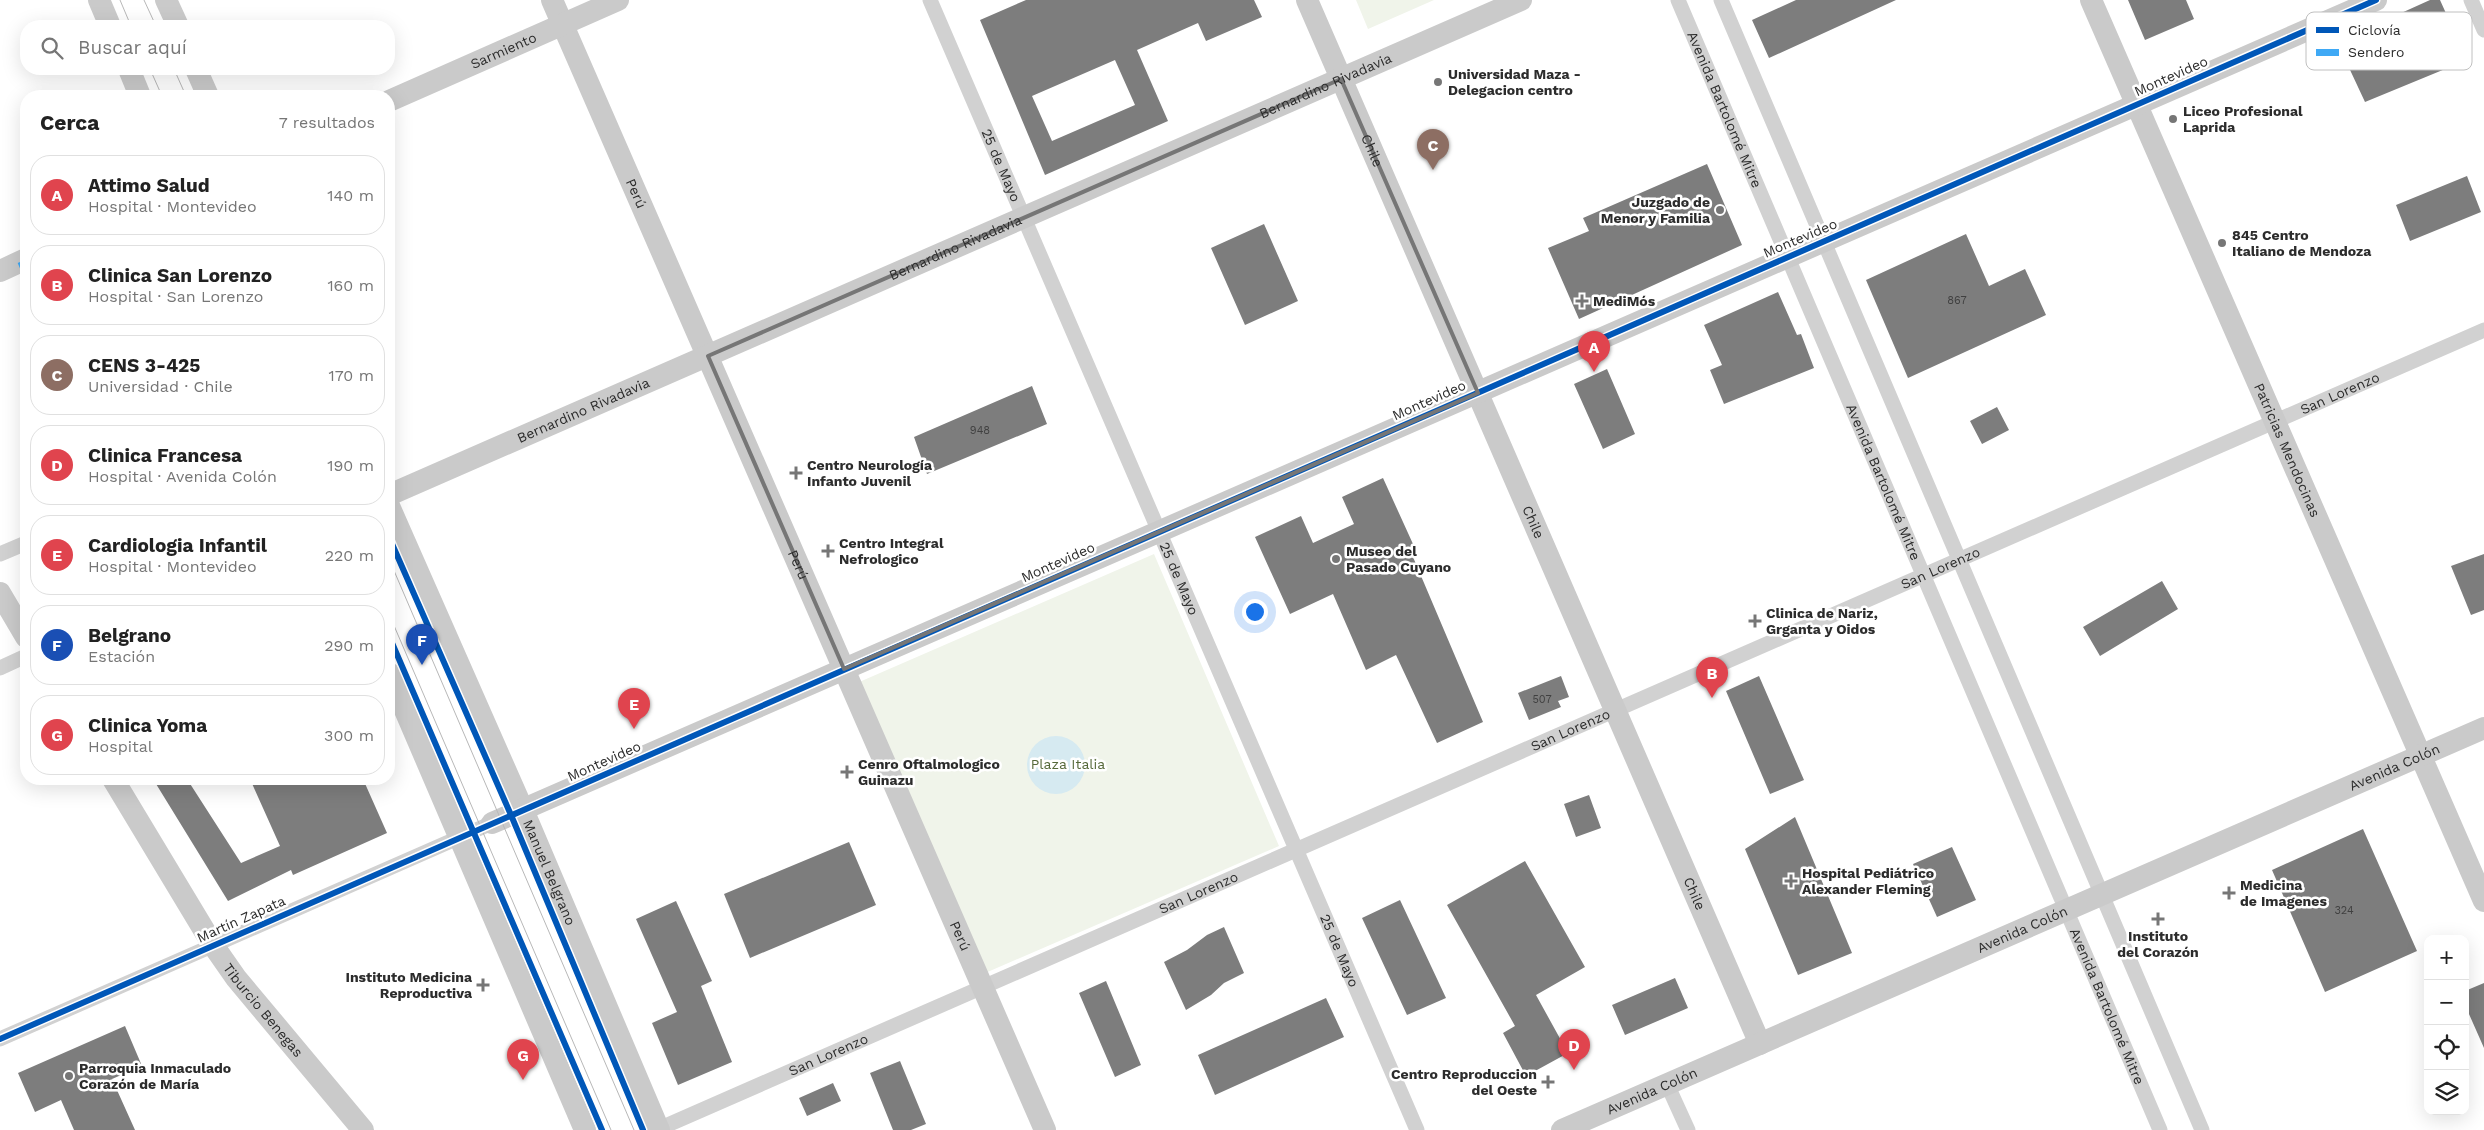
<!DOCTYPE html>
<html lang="es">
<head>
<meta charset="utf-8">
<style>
	:root { --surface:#fff; --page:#f2f2f2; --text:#222; --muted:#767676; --line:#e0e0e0; --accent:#111827 }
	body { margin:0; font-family:"Work Sans",sans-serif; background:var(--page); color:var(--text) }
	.controls { position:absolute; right:15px; bottom:15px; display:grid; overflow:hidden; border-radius:10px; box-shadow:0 5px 20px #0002 }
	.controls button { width:45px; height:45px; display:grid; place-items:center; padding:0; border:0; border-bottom:1px solid var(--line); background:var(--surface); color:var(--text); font:25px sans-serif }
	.you { position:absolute; left:1254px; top:611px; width:18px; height:18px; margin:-12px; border:4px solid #fff; border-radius:50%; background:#1a73e8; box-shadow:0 0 0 8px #1a73e833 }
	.badge { display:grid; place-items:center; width:32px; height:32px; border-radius:50%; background:var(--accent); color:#fff; font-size:16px; font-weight:700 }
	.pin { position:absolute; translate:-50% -41px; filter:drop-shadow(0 1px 2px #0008) }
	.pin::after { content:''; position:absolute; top:26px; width:18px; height:15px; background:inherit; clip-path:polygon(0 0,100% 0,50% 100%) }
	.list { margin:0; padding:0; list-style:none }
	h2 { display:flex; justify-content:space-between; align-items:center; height:65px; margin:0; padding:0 20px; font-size:21px }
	h2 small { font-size:16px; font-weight:400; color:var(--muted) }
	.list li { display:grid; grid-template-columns:32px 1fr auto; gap:15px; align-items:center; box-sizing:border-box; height:80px; margin:0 10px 10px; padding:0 10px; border:1px solid var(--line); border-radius:20px }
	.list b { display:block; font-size:19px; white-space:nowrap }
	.list p { margin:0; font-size:16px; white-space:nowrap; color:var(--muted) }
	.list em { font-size:16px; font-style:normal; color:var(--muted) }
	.icon { flex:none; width:28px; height:28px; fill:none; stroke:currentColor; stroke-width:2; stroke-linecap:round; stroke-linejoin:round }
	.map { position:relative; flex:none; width:2484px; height:1130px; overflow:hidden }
	.search { position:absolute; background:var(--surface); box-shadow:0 5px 20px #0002; left:20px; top:20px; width:375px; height:55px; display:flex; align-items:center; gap:12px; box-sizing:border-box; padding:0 18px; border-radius:20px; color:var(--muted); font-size:19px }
	.panel { position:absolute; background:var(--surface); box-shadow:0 5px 20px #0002; left:20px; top:90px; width:375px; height:695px; border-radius:20px }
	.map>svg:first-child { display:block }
</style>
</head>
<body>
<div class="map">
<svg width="2484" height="1130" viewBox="0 0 2484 1130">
	<rect width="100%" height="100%" fill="#fff"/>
	<path fill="#f0f4ea" d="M1356,0H1434L1368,29Z
		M1154,554L1279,846L983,974L857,683Z"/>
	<path fill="#d6eaf1" d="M1027 765a29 29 0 1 1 58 0a29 29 0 1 1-58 0Z"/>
	<path fill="#7d7d7d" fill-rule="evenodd" d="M1026,0H1254L1262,17L1206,41L1198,23L1137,50L1168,121L1045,175L980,20ZM1115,60L1135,105L1052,141L1032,96Z
		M1796,0H1896L1769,58L1752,20Z
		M2128,0H2186L2194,19L2145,40Z
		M2430,0H2440L2467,60L2365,102L2337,42Z
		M1707,164L1742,245L1579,319L1548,248L1589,231L1583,218Z
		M2467,176L2481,212L2410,241L2396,205Z
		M1264,224L1298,301L1245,325L1211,248Z
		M1966,234L1989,286L2025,269L2046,315L1908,378L1866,280Z
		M1778,292L1797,335L1801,334L1814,368L1724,404L1710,370L1722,365L1704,325Z
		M1607,369L1635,434L1603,449L1574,384Z
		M1032,386L1047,424L927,474L914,437Z
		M1997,407L2009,430L1982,444L1970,421Z
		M1383,478L1418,555L1413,557L1483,722L1437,743L1396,655L1366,670L1333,594L1290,614L1255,537L1301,516L1313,543L1354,524L1342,497Z
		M2484,554V610L2471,615L2451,566Z
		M2162,581L2178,609L2100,656L2083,627Z
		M1561,676L1569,697L1558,701L1561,707L1529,720L1518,693Z
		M1759,676L1804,780L1770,794L1726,691Z
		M153,779H187L241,863L280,846L250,779H363L387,833L293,875L291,870L228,901Z
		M1589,795L1601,828L1576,837L1564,804Z
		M1795,817L1852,953L1798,975L1745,849Z
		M2363,829L2417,951L2325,992L2272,870Z
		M849,842L876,905L750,958L724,894Z
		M1952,847L1976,900L1937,917L1913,864Z
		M1525,861L1585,967L1536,995L1568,1053L1526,1076L1503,1033L1515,1026L1447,905Z
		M1400,900L1446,998L1407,1015L1362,918Z
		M676,901L712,981L701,986L732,1062L678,1085L652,1023L677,1012L636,919Z
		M1224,927L1244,973L1224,983L1211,995L1186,1010L1164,962L1187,950L1207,935Z
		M1675,978L1688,1008L1625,1035L1612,1005Z
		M1106,981L1141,1065L1115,1077L1079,993Z
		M2484,983V1048L2465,1005V991Z
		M1326,998L1344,1037L1215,1095L1198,1055Z
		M125,1026L142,1066L112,1079L135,1130H74L61,1100L35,1112L18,1073Z
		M900,1061L926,1124L911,1130H893L870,1073Z
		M833,1083L841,1101L807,1116L799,1098Z"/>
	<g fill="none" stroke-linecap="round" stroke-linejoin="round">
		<g stroke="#d1d1d1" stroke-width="15">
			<path id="s1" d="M930,0L1417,1130"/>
			<path id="s2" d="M1678,0L2160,1130"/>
			<path d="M1721,0L2202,1130"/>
			<path d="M2471,0L2484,30"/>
			<path d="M0,554L26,543"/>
			<path d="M0,668L26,656"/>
			<path d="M0,1039L492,823"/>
			<path d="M1667,1084L1688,1130"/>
			<path id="s3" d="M656,1130L2484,330"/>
		</g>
		<g stroke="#cacaca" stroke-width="22">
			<path d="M99,0L110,26"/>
			<path d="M166,0L178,26"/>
			<path id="s4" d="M552,0L1045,1130"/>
			<path id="s5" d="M1307,0L1760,1044"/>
			<path id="s6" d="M2091,0L2484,901"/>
			<path d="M129,69L140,96"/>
			<path d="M196,69L208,96"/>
			<path id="s7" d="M389,101L618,0"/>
			<path d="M0,271L26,259"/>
			<path id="s8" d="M389,495L1521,0"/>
			<path id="s9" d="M389,506L523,810L659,1130"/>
			<path d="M0,593L26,637"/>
			<path d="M389,673L585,1130"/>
			<path id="s10" d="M113,779L213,945L236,978L363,1130"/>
			<path d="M492,823L2376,0"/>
			<path id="s11" d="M1562,1130L2484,728"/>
		</g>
		<path stroke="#b8b8b8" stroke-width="1" d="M120,0L131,26
			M144,0L156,26
			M150,69L162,96
			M174,69L186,96
			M389,559L634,1130
			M389,614L611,1130"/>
		<path stroke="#3fa9f5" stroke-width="5" stroke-dasharray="10 5" stroke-linecap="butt" d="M20,262L26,276"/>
		<defs>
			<path id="cycleway" d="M389,537L511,815L643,1130
				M389,636L602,1130
				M0,1039L2376,0"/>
		</defs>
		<use href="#cycleway" stroke="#fff" stroke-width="9"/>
		<use href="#cycleway" stroke="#0057b8" stroke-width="6"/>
	</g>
	<path fill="none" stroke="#767676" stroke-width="4" stroke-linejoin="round" d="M1341,79L1478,393L844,669L708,356Z"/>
	<g fill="#767676" stroke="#fff" stroke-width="2">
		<circle cx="1438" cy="82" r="5"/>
		<circle cx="2173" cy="119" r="5"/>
		<circle cx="1720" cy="210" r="5"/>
		<circle cx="2222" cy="243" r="5"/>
		<path d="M1579.5 293.5h5v5h5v5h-5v5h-5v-5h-5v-5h5z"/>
		<path d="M793.5 465.5h5v5h5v5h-5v5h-5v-5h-5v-5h5z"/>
		<path d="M825.5 543.5h5v5h5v5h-5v5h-5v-5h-5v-5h5z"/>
		<circle cx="1336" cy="559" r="5"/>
		<path d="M1752.5 613.5h5v5h5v5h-5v5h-5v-5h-5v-5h5z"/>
		<path d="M844.5 764.5h5v5h5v5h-5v5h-5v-5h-5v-5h5z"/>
		<path d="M1788.5 873.5h5v5h5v5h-5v5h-5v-5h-5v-5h5z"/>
		<path d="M2226.5 885.5h5v5h5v5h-5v5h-5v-5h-5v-5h5z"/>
		<path d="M2155.5 911.5h5v5h5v5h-5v5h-5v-5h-5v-5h5z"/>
		<path d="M480.5 977.5h5v5h5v5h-5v5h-5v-5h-5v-5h5z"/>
		<circle cx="69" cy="1076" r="5"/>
		<path d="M1545.5 1074.5h5v5h5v5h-5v5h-5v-5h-5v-5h5z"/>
	</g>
	<g text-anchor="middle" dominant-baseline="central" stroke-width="5" stroke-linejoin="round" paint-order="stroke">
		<g font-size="11" fill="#404040">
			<text x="1957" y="300">867</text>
			<text x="980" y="430">948</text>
			<text x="1542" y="699">507</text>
			<text x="2344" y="910">324</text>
		</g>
		<g font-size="14" fill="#2c2c2c" stroke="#fff">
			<text stroke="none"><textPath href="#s7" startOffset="125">Sarmiento</textPath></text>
			<text transform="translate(2171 76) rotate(-24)">Montevideo</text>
			<text stroke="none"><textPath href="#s8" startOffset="1022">Bernardino Rivadavia</textPath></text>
			<text stroke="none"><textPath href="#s2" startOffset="119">Avenida Bartolomé Mitre</textPath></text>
			<text stroke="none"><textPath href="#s5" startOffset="164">Chile</textPath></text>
			<text stroke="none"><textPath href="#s1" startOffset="180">25 de Mayo</textPath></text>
			<text stroke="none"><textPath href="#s4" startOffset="211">Perú</textPath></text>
			<text transform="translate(1800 238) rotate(-23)">Montevideo</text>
			<text stroke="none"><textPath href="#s8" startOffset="618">Bernardino Rivadavia</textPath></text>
			<text stroke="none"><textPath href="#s3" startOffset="1838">San Lorenzo</textPath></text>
			<text transform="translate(1429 400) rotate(-24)">Montevideo</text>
			<text stroke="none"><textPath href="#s8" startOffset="212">Bernardino Rivadavia</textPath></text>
			<text stroke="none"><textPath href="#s6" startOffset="491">Patricias Mendocinas</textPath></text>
			<text stroke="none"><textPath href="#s2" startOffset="524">Avenida Bartolomé Mitre</textPath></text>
			<text stroke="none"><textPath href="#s5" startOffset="569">Chile</textPath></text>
			<text transform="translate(1058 562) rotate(-24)">Montevideo</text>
			<text stroke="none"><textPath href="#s4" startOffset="616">Perú</textPath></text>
			<text stroke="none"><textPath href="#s3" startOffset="1402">San Lorenzo</textPath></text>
			<text stroke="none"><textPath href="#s1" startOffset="630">25 de Mayo</textPath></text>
			<text stroke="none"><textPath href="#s3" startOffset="998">San Lorenzo</textPath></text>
			<text transform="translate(604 761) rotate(-24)">Montevideo</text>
			<text stroke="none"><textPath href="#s11" startOffset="908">Avenida Colón</textPath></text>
			<text stroke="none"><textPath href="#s9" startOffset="400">Manuel Belgrano</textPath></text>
			<text stroke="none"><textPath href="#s3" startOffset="592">San Lorenzo</textPath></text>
			<text stroke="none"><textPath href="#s5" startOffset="974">Chile</textPath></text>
			<text transform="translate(241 919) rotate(-24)">Martín Zapata</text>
			<text stroke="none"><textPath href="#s11" startOffset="502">Avenida Colón</textPath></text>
			<text stroke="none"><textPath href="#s4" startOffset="1021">Perú</textPath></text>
			<text stroke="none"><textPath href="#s1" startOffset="1035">25 de Mayo</textPath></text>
			<text stroke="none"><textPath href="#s2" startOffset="1094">Avenida Bartolomé Mitre</textPath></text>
			<text stroke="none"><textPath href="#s10" startOffset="276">Tiburcio Benegas</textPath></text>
			<text stroke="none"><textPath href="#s3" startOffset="188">San Lorenzo</textPath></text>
			<text stroke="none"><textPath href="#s11" startOffset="98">Avenida Colón</textPath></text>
		</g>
		<g font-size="14" font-weight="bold" fill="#2c2c2c" stroke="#fff" text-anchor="start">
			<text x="1448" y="74">Universidad Maza -<tspan x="1448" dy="16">Delegacion centro</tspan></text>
			<text x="2183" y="111">Liceo Profesional<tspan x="2183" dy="16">Laprida</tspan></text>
			<text x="1710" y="202" text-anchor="end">Juzgado de<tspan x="1710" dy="16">Menor y Familia</tspan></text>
			<text x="2232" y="235">845 Centro<tspan x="2232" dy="16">Italiano de Mendoza</tspan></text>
			<text x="1593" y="301">MediMós</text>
			<text x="807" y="465">Centro Neurología<tspan x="807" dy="16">Infanto Juvenil</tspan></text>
			<text x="839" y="543">Centro Integral<tspan x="839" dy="16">Nefrologico</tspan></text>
			<text x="1346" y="551">Museo del<tspan x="1346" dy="16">Pasado Cuyano</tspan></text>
			<text x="1766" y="613">Clinica de Nariz,<tspan x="1766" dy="16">Grganta y Oidos</tspan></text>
			<text x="858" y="764">Cenro Oftalmologico<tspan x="858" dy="16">Guinazu</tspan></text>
			<text x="1802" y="873">Hospital Pediátrico<tspan x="1802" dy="16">Alexander Fleming</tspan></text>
			<text x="2240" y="885">Medicina<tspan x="2240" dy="16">de Imagenes</tspan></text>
			<text x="2158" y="936" text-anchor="middle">Instituto<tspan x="2158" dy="16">del Corazón</tspan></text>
			<text x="472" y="977" text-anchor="end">Instituto Medicina<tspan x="472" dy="16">Reproductiva</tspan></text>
			<text x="79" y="1068">Parroquia Inmaculado<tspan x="79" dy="16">Corazón de María</tspan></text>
			<text x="1537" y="1074" text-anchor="end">Centro Reproduccion<tspan x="1537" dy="16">del Oeste</tspan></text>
		</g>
		<g font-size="14" fill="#556839" stroke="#fff">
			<text x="1068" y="764">Plaza Italia</text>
		</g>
	</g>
	<rect x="2306" y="12" width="166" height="58" rx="8" fill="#fff" stroke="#c0c0c0" stroke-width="1"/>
	<rect x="2316" y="27" width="23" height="6" fill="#0057b8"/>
	<rect x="2316" y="49" width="23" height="7" fill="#3fa9f5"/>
	<g font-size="14" fill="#2c2c2c">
		<text x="2348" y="35">Ciclovía</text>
		<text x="2348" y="57">Sendero</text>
	</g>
</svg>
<div class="controls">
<button>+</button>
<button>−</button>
<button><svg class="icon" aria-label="locate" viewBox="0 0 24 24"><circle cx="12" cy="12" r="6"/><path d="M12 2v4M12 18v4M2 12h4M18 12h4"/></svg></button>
<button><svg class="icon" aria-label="layers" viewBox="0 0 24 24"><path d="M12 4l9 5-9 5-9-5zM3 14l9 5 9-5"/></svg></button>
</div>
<div class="you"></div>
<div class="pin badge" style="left:1594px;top:372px;background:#e0444e">A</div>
<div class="pin badge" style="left:1712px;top:698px;background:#e0444e">B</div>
<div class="pin badge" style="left:1433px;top:170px;background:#8d6e63">C</div>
<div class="pin badge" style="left:1574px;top:1070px;background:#e0444e">D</div>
<div class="pin badge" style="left:634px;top:729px;background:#e0444e">E</div>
<div class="pin badge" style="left:422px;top:665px;background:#1a4fb4">F</div>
<div class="pin badge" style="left:523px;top:1080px;background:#e0444e">G</div>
<div class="search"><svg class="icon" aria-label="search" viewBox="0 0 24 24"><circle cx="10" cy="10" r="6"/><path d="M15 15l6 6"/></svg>Buscar aquí</div>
<section class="panel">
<h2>Cerca<small>7 resultados</small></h2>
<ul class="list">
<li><span class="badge" style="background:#e0444e">A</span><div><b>Attimo Salud</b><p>Hospital · Montevideo</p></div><em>140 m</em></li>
<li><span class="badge" style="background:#e0444e">B</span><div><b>Clinica San Lorenzo</b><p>Hospital · San Lorenzo</p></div><em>160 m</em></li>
<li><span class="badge" style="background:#8d6e63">C</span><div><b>CENS 3-425</b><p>Universidad · Chile</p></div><em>170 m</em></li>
<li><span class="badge" style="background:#e0444e">D</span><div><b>Clinica Francesa</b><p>Hospital · Avenida Colón</p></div><em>190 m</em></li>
<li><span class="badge" style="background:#e0444e">E</span><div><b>Cardiologia Infantil</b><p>Hospital · Montevideo</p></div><em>220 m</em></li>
<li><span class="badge" style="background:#1a4fb4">F</span><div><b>Belgrano</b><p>Estación</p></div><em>290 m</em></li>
<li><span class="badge" style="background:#e0444e">G</span><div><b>Clinica Yoma</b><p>Hospital</p></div><em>300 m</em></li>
</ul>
</section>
</div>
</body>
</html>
